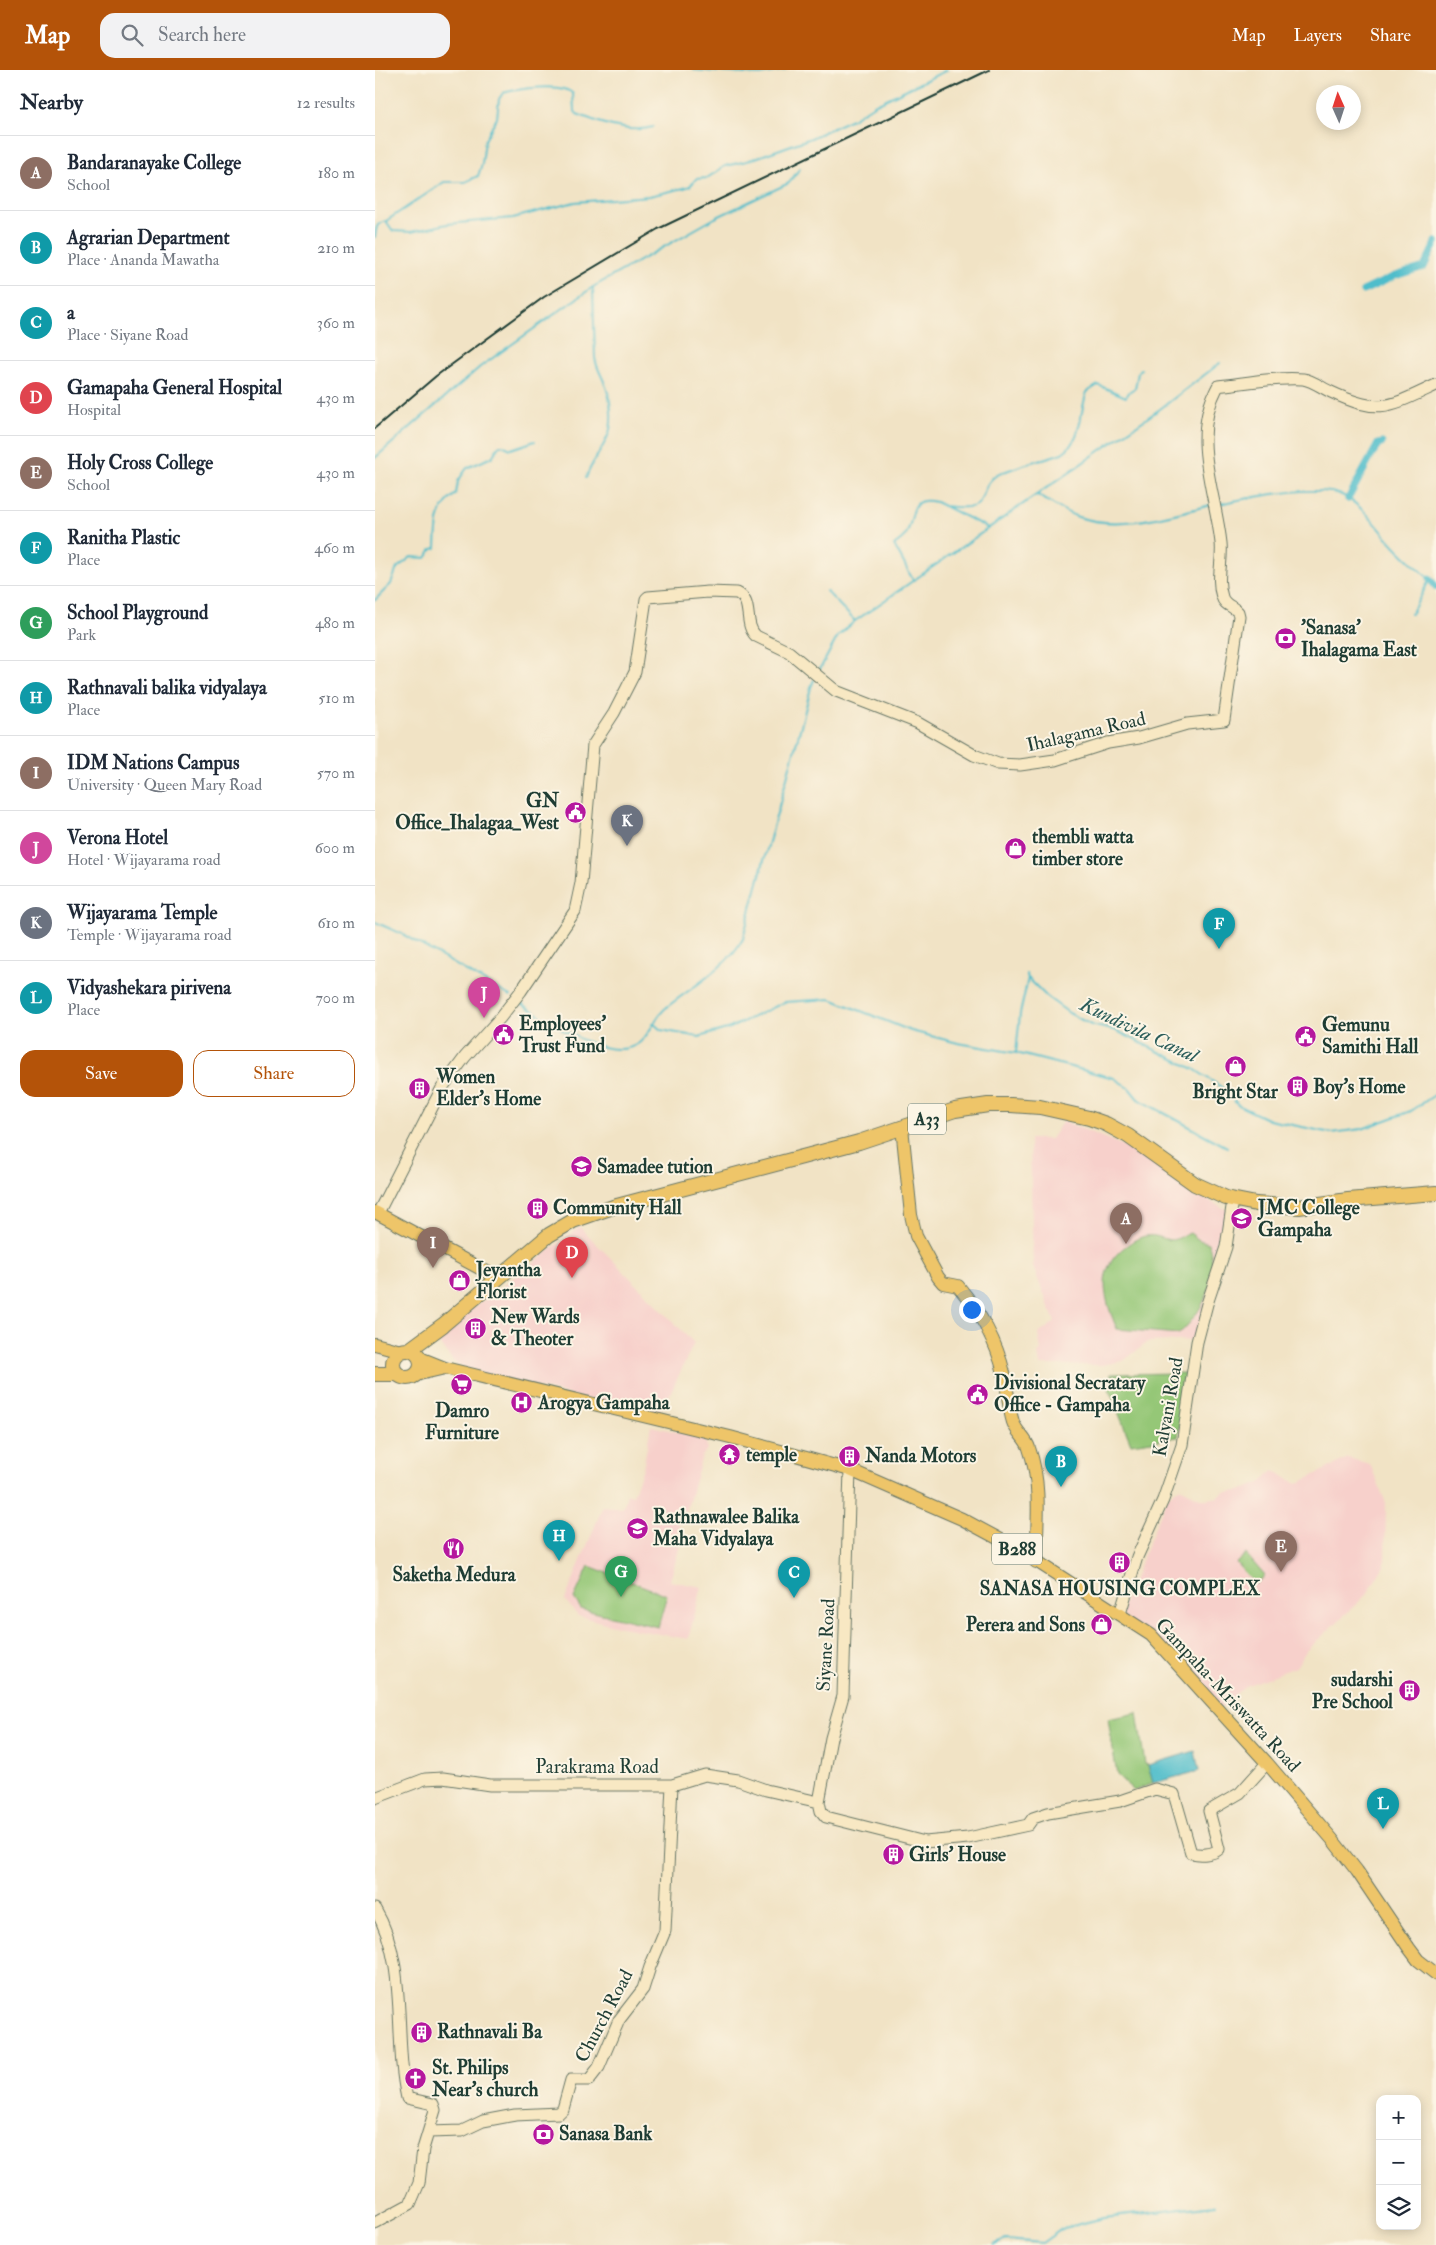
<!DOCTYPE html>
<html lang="en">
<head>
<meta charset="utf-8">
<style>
	:root { --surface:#fff; --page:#f2f2f3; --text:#1f2937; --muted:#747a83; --line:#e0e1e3; --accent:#b45309 }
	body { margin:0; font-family:"IM FELL Double Pica",serif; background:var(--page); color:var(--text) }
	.controls { position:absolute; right:15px; bottom:15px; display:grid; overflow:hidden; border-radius:10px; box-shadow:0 2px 12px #0003 }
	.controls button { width:45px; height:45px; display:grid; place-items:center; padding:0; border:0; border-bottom:1px solid var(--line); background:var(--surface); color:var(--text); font:25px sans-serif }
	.compass { position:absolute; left:941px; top:15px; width:45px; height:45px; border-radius:50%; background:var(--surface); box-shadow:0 2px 12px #0003; rotate:357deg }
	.you { position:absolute; left:596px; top:1239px; width:18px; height:18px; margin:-12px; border:4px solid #fff; border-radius:50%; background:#1a73e8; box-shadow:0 0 0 8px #1a73e833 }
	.badge { display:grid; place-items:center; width:32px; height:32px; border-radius:50%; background:var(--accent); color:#fff; font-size:16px; font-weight:700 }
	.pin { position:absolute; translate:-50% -41px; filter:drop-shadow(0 1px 2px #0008) }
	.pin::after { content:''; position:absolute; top:26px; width:18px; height:15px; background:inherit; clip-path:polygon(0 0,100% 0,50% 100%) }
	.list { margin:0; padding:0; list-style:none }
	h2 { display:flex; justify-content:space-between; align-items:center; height:65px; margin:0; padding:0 20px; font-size:21px }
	h2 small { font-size:16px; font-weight:400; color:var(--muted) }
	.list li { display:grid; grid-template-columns:32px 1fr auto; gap:15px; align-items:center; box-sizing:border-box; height:75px; padding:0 20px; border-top:1px solid var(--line) }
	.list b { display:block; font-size:19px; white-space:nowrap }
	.list p { margin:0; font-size:16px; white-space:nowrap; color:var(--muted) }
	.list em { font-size:16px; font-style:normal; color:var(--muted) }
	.actions { display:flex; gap:10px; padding:15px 20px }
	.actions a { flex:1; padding:11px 0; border:1px solid var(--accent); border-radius:15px; text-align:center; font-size:18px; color:var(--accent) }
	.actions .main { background:var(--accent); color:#fff }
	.icon { flex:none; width:28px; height:28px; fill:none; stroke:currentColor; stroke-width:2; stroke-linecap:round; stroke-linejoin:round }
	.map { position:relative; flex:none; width:1061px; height:2175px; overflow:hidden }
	header { display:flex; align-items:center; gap:30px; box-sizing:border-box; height:70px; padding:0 25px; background:var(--accent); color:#fff }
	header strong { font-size:24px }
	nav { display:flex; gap:28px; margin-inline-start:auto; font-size:18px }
	.search { width:350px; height:45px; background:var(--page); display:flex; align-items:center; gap:12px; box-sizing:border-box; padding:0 18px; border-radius:15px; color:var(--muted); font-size:19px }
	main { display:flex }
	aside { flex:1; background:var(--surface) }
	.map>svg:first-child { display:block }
</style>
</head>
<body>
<header>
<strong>Map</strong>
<div class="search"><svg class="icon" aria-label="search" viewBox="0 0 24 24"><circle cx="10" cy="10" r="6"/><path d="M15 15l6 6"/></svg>Search here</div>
<nav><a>Map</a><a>Layers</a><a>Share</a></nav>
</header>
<main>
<aside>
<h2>Nearby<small>12 results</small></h2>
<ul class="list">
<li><span class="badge" style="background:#8d6e63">A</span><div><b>Bandaranayake College</b><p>School</p></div><em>180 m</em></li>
<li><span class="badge" style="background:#0f9aa8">B</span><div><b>Agrarian Department</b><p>Place · Ananda Mawatha</p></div><em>210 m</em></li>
<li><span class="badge" style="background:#0f9aa8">C</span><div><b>a</b><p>Place · Siyane Road</p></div><em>360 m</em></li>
<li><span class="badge" style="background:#e0444e">D</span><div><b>Gamapaha General Hospital</b><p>Hospital</p></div><em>430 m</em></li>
<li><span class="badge" style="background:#8d6e63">E</span><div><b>Holy Cross College</b><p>School</p></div><em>430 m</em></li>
<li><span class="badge" style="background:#0f9aa8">F</span><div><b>Ranitha Plastic</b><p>Place</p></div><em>460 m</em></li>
<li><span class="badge" style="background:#2e9e5b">G</span><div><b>School Playground</b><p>Park</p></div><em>480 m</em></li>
<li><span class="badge" style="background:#0f9aa8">H</span><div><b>Rathnavali balika vidyalaya</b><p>Place</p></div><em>510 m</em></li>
<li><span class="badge" style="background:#8d6e63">I</span><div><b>IDM Nations Campus</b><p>University · Queen Mary Road</p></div><em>570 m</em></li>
<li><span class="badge" style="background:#d1479c">J</span><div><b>Verona Hotel</b><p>Hotel · Wijayarama road</p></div><em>600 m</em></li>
<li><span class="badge" style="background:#6b7280">K</span><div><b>Wijayarama Temple</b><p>Temple · Wijayarama road</p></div><em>610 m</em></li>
<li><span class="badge" style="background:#0f9aa8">L</span><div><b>Vidyashekara pirivena</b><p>Place</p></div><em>700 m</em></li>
</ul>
<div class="actions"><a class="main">Save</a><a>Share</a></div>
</aside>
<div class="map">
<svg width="1061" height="2175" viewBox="0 0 1061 2175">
	<rect width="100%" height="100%" fill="#fcf5e5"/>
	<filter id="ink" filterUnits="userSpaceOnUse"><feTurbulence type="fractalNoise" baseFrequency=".02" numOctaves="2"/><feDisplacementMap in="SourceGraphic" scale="10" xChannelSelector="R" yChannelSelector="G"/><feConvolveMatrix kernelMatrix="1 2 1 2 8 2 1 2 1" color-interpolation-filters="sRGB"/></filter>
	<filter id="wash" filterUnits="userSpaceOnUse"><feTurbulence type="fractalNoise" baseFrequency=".0096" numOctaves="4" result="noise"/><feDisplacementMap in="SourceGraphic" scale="20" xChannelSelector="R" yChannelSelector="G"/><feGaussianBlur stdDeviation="1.12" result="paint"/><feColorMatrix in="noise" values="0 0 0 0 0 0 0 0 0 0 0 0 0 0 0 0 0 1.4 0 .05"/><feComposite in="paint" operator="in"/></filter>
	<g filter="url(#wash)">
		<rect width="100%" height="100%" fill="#f1e3c5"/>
		<path fill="#f7d0cb" d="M688,1051L771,1085L805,1116L854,1141L821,1270L773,1272L748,1291L727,1295H665L663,1284L666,1280L663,1264L680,1252L658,1197L655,1069H676Z
			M205,1157L319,1273L292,1330L281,1345L96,1302L78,1291L63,1271L70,1260Z
			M276,1356L331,1369L332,1380L327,1386L309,1449L305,1452L302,1463L307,1468L295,1511L327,1517L313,1569L246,1557L203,1546L190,1530L228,1436L248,1438L252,1424L258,1425L268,1398Z
			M973,1388L995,1394L1011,1433L1010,1494L992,1524L931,1581L921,1597L873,1615L860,1624L857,1631L842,1640L821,1610L745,1543L792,1428L800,1420L805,1418L827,1429H833L844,1427L849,1422L865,1421L887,1412L898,1400L922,1414Z"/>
		<path fill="#95c777" stroke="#5a8256" d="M815,1163L824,1170L834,1173C835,1182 839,1193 838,1201C836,1225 821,1248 804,1264L742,1259C729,1228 720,1199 751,1176C756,1172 764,1167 771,1166C782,1164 789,1170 797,1170C803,1169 810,1165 815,1163Z
			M812,1303L803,1367L756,1374L732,1314L736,1304Z
			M871,1484L890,1506L880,1514L861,1493Z
			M214,1496L292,1525L283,1557L206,1539L199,1528Z
			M762,1643L770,1694L773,1695L778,1713L759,1721L742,1705L733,1649Z"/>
		<path fill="#50bdcb" stroke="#387d80" d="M820,1681L824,1701L778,1713L773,1695Z"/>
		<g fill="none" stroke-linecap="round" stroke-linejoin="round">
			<path stroke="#50bdcb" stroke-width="2" d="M318,0L385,5L410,0
				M11,151L18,161L36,162L72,154L138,148L200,132L274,126L309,118L315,116L321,109L332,108L350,96L372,91L436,68L477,49L499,35L572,0
				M0,167C2,157 0,154 11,151L62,117L69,112H90L103,106L107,94L110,70L122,48L124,29L128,23C142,19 188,12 198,24L199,40L202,44C225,53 254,64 278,57
				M0,388L105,297L218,217
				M211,408C216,392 228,380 234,363C238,351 236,329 231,317C228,307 222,300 220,288L218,217L340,148L414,113L425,98
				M662,425C675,432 689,442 703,447C746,461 793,445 836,435
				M844,434C872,428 944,413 969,426C989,437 1004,459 1019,475C1030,487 1043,498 1055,509L1036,544
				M568,436C577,436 593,440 602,435C609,430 608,411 624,404C641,396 667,390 687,383C708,369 704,343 712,322L723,315L751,327L755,321L760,318L763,303L766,299
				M538,510L519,475C523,472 528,469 531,464C541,447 532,425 561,432L613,458
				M451,521L480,551L785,339L845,293
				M0,530L16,514L22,498L36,487L51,488L57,479L61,478C62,455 61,438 81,424L83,411L92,398L117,387L124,376L127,375L136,379L160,371
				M444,601L463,566L480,551
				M0,852L27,864L135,926
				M651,904L653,908L645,944L641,983L739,1008L754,1018L763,1029L852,1077
				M653,908L672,927L694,943L716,955L742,961L819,999L849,1019L863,1035L894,1050L956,1063L987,1059L1036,1041L1061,1024
				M143,931C170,948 232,996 264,973C276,964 279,947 292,937C316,918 353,896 368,869C389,785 415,702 436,617L439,610
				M278,953L286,960L324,967L355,958L410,932L456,929L536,961L583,973L641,983
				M619,2175L631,2170L667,2173L688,2158L729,2148L840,2135"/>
			<path stroke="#50bdcb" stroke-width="7" d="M988,221L1020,206L1049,197L1061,172
				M973,429L1003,374L1007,373
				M1055,509L1061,517"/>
		</g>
	</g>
	<g filter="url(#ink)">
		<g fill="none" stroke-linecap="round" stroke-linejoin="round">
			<defs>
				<path id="secondary" d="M3,1143L67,1018L90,987L125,948L146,921L200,841L206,813L218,675L239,643L260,602L271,529L273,527L333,522L362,523C379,531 368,554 381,566L414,582L461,621L543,653L599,685L623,694L645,695L680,690L733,673L764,668L812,654L849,650L864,546L863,542C858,536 849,535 847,527C841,509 848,491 846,473C840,419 815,368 843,316C871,313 900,307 928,309C937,310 947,318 956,322C1005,345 1014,337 1061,315
					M475,1400L468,1626L456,1668L444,1732L446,1741L451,1747L550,1772L593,1768L653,1755L658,1748L673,1743L745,1731L780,1719L799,1724L816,1783C825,1785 838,1785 844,1779L834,1741L865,1723L892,1693
					M745,1544L762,1487L788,1430L807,1375L822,1272L832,1234L851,1177L858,1130
					M0,1728L50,1709L68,1708L115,1715H297L330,1705L363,1710L391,1720L444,1732
					M0,1839C34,1896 18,1965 32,2028L58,2034L60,2040L48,2079L44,2113L35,2134L0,2153
					M54,2062L87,2061L108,2051L140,2045L184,2043L188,2039L196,2010H214L224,1997L244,1950L268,1919L275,1897L290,1861L297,1715"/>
				<path id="primary" d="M527,1057L536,1145L541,1166L563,1207L568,1213L583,1216C605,1242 621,1270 629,1303C633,1319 633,1337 638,1352C641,1362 651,1368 654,1378C667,1415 662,1453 661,1492
					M0,1142L123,1208
					M0,1274L26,1281
					M45,1288L70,1298L355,1367L475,1400L587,1449L641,1478L776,1565L892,1693L957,1769L982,1801L1034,1878L1043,1890L1061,1904
					M40,1305L70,1298"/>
				<path id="highway" d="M34,1280L68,1255L174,1165L198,1151L238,1137L484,1072L580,1040L613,1035H636L665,1037L714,1048L731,1054L753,1066L820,1114L851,1128L881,1134L924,1137L973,1130L1061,1123
					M18 1294a14 14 0 1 1 28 0a14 14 0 1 1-28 0Z
					M0,1304H23"/>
			</defs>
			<use href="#secondary" stroke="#687767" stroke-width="13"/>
			<use href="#primary" stroke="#687767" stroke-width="14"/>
			<use href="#highway" stroke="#687767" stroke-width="16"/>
			<use href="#secondary" stroke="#f8e8c3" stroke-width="11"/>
			<use href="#primary" stroke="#eec569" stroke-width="12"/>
			<use href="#highway" stroke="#eec569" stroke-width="14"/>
			<path stroke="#1f3d34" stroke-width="2" d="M0,358L61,306L169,227L283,159L614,0"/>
		</g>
	</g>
	<defs>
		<symbol id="bank-disc" viewBox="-11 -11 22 22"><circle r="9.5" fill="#b5179e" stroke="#fcf5e5"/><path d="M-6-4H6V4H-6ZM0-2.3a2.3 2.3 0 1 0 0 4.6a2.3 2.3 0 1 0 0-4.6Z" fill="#fff"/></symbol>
		<symbol id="civic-disc" viewBox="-11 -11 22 22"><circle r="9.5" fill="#b5179e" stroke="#fcf5e5"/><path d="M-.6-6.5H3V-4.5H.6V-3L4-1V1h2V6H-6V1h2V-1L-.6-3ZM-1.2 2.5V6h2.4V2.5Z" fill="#fff"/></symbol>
		<symbol id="shop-disc" viewBox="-11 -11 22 22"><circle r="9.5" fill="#b5179e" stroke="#fcf5e5"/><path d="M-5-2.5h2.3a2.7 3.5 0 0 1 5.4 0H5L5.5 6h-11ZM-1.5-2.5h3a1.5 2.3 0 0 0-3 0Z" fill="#fff"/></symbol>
		<symbol id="building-disc" viewBox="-11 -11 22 22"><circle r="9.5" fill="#b5179e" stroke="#fcf5e5"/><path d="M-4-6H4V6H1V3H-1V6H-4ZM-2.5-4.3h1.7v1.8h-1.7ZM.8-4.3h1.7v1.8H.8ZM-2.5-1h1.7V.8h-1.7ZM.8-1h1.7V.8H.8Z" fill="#fff"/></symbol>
		<symbol id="university-disc" viewBox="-11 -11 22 22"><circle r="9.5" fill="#b5179e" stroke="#fcf5e5"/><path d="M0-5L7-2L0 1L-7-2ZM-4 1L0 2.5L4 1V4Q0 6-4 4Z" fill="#fff"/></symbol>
		<symbol id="supermarket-disc" viewBox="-11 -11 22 22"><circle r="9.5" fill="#b5179e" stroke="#fcf5e5"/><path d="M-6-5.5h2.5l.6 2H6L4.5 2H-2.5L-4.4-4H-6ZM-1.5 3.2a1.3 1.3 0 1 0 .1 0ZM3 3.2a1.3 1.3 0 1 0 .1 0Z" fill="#fff"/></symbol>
		<symbol id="hospital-disc" viewBox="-11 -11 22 22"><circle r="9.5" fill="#b5179e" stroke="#fcf5e5"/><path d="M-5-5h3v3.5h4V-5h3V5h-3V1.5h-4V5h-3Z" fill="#fff"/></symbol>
		<symbol id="temple-disc" viewBox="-11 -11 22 22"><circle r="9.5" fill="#b5179e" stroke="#fcf5e5"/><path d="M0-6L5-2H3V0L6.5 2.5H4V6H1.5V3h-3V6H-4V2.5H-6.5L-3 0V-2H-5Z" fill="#fff"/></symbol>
		<symbol id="school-disc" viewBox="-11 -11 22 22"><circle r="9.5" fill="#b5179e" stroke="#fcf5e5"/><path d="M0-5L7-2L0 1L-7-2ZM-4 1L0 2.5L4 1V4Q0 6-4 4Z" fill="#fff"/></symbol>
		<symbol id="restaurant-disc" viewBox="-11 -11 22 22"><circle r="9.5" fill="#b5179e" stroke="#fcf5e5"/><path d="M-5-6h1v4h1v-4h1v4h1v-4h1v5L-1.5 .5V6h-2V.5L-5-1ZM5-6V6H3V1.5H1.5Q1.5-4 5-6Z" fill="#fff"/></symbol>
		<symbol id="church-disc" viewBox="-11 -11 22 22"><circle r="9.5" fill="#b5179e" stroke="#fcf5e5"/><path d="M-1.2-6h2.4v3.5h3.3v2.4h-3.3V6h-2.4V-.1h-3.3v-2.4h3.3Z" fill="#fff"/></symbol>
	</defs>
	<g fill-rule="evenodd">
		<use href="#bank-disc" x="898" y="556" width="25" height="25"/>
		<use href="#civic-disc" x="188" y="730" width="25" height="25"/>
		<use href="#shop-disc" x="628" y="766" width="25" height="25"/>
		<use href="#civic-disc" x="116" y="952" width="25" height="25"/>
		<use href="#civic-disc" x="918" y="954" width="25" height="25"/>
		<use href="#shop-disc" x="848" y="984" width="25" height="25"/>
		<use href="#building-disc" x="910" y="1004" width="25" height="25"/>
		<use href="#building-disc" x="32" y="1006" width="25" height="25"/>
		<use href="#university-disc" x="194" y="1084" width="25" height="25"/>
		<use href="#building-disc" x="150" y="1126" width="25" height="25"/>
		<use href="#university-disc" x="854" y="1136" width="25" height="25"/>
		<use href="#shop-disc" x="72" y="1198" width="25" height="25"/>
		<use href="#building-disc" x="88" y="1246" width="25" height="25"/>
		<use href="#supermarket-disc" x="74" y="1302" width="25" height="25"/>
		<use href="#civic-disc" x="590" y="1312" width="25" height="25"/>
		<use href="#hospital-disc" x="134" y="1320" width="25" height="25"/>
		<use href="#temple-disc" x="342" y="1372" width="25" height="25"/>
		<use href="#building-disc" x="462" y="1374" width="25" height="25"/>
		<use href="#school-disc" x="250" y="1446" width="25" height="25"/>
		<use href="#restaurant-disc" x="66" y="1466" width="25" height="25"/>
		<use href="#building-disc" x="732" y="1480" width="25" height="25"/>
		<use href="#shop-disc" x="714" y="1542" width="25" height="25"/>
		<use href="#building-disc" x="1022" y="1608" width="25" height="25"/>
		<use href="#building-disc" x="506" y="1772" width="25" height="25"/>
		<use href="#building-disc" x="34" y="1950" width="25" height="25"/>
		<use href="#church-disc" x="28" y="1996" width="25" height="25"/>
		<use href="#bank-disc" x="156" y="2052" width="25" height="25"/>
	</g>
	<g text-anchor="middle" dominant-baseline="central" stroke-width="4" stroke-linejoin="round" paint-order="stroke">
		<g fill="#fcf5e5" stroke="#617469" stroke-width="1">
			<rect x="533" y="1033.5" width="38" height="31" rx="4"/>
			<rect x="617" y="1463.5" width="50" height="31" rx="4"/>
		</g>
		<g font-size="18" font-weight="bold" fill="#1f3d34">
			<text x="552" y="1049">A33</text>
			<text x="642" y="1479">B288</text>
		</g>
		<g font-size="19" font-weight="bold" fill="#1f3d34" stroke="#fcf5e5" text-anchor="start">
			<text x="926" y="558">'Sanasa'<tspan x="926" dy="22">Ihalagama East</tspan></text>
			<text x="184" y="731" text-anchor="end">GN<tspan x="184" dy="22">Office_Ihalagaa_West</tspan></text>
			<text x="657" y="767">thembli watta<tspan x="657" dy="22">timber store</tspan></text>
			<text x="144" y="954">Employees'<tspan x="144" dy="22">Trust Fund</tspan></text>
			<text x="947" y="955">Gemunu<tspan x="947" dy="22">Samithi Hall</tspan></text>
			<text x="61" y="1007">Women<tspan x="61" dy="22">Elder's Home</tspan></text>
			<text x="938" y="1017">Boy's Home</text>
			<text x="860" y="1022" text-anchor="middle">Bright Star</text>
			<text x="222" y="1097">Samadee tution</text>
			<text x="178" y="1138">Community Hall</text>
			<text x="883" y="1138">JMC College<tspan x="883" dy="22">Gampaha</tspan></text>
			<text x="101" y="1200">Jeyantha<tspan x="101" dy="22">Florist</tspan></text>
			<text x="116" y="1247">New Wards<tspan x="116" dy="22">&amp; Theoter</tspan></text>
			<text x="619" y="1313">Divisional Secratary<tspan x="619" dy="22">Office - Gampaha</tspan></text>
			<text x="163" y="1333">Arogya Gampaha</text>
			<text x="87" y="1341" text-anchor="middle">Damro<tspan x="87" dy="22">Furniture</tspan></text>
			<text x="371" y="1385">temple</text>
			<text x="490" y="1386">Nanda Motors</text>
			<text x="278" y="1447">Rathnawalee Balika<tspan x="278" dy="22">Maha Vidyalaya</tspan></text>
			<text x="79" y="1505" text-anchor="middle">Saketha Medura</text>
			<text x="745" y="1519" text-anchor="middle">SANASA HOUSING COMPLEX</text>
			<text x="710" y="1555" text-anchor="end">Perera and Sons</text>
			<text x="1018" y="1610" text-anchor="end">sudarshi<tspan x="1018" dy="22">Pre School</tspan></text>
			<text x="534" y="1785">Girls' House</text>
			<text x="62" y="1962">Rathnavali Ba</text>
			<text x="57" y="1998">St. Philips<tspan x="57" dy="22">Near's church</tspan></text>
			<text x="184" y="2064">Sanasa Bank</text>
		</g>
		<g font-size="19" fill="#1f3d34" stroke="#fcf5e5">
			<text transform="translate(711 662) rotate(-13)">Ihalagama Road</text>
			<text transform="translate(793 1337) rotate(-80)">Kalyani Road</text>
			<text transform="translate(451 1575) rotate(-87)">Siyane Road</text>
			<text transform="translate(853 1625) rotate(47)">Gampaha-Mriswatta Road</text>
			<text x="222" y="1697">Parakrama Road</text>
			<text transform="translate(229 1946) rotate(-62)">Church Road</text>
		</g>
		<g font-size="20" font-style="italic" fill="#2b5d5a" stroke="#fcf5e5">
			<text transform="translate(764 960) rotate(25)">Kundivila Canal</text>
		</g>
	</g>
</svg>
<div class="controls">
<button>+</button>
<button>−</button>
<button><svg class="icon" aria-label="layers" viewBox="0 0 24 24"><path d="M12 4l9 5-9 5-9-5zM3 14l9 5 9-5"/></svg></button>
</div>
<svg class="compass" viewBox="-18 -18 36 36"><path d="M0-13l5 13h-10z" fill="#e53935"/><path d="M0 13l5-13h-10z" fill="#747a83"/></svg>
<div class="you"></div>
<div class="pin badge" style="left:751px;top:1174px;background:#8d6e63">A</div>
<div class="pin badge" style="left:686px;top:1417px;background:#0f9aa8">B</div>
<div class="pin badge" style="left:419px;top:1528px;background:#0f9aa8">C</div>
<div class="pin badge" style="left:197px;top:1208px;background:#e0444e">D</div>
<div class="pin badge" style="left:906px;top:1502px;background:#8d6e63">E</div>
<div class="pin badge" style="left:844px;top:879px;background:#0f9aa8">F</div>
<div class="pin badge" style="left:246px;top:1527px;background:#2e9e5b">G</div>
<div class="pin badge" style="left:184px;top:1491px;background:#0f9aa8">H</div>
<div class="pin badge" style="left:58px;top:1198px;background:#8d6e63">I</div>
<div class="pin badge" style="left:109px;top:948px;background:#d1479c">J</div>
<div class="pin badge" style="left:252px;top:776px;background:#6b7280">K</div>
<div class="pin badge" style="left:1008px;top:1759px;background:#0f9aa8">L</div>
</div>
</main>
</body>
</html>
